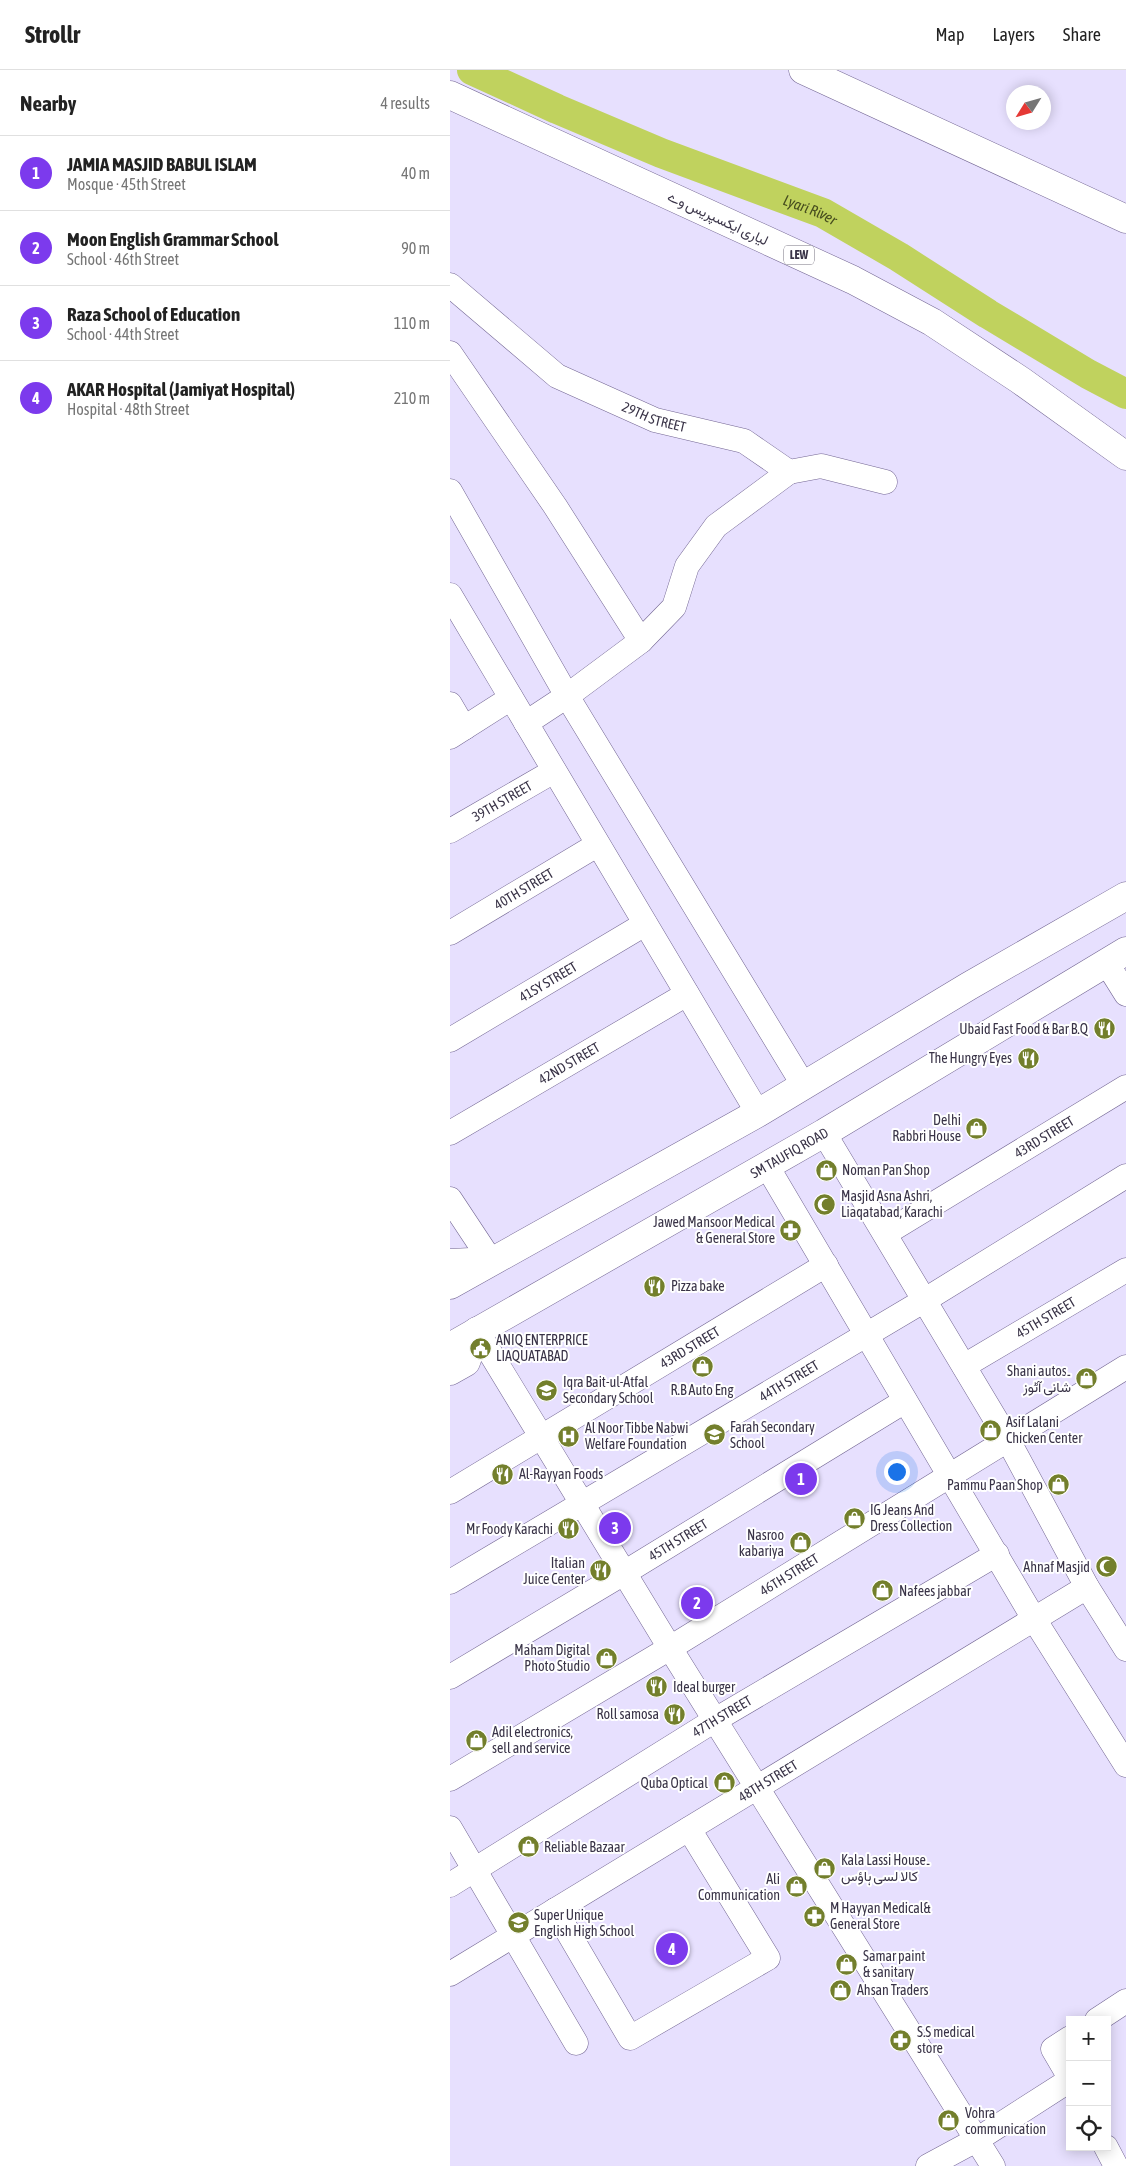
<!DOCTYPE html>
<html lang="en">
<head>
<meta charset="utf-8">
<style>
	:root { --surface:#fff; --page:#f6f6f6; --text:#222; --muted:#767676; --line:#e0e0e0; --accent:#7c3aed }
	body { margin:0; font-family:"Asap Condensed",Vazirmatn,sans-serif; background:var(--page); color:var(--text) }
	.controls { position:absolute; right:15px; bottom:15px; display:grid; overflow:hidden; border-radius:0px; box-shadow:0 2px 12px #0003 }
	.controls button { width:45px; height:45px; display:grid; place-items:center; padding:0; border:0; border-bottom:1px solid var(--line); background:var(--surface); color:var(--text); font:25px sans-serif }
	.compass { position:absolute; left:556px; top:15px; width:45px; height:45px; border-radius:50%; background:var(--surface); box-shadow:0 2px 12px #0003; rotate:233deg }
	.you { position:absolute; left:446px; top:1401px; width:18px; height:18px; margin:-12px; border:4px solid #fff; border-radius:50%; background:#1a73e8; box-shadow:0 0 0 8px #1a73e833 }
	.badge { display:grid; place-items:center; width:32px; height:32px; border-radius:50%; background:var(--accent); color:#fff; font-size:16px; font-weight:700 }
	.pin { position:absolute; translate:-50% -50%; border:2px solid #fff; box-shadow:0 1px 5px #0006 }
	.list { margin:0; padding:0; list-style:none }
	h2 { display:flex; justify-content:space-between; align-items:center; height:65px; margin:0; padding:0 20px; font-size:21px }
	h2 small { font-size:16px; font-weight:400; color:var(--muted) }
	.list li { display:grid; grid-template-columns:32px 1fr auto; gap:15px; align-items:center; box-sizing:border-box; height:75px; padding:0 20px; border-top:1px solid var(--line) }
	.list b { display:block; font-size:19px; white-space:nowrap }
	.list p { margin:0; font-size:16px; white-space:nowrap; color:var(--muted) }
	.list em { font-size:16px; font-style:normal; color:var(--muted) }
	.icon { flex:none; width:28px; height:28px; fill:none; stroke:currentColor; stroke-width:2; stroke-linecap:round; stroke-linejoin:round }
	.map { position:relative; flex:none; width:676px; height:2096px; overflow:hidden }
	header { display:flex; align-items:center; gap:30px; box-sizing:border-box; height:70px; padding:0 25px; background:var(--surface); border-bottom:1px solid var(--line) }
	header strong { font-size:24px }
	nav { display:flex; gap:28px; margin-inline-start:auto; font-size:18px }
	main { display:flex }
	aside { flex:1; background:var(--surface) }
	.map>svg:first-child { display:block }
</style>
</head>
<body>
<header>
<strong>Strollr</strong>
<nav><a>Map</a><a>Layers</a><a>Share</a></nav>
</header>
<main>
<aside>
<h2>Nearby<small>4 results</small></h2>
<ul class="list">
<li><span class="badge">1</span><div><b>JAMIA MASJID BABUL ISLAM</b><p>Mosque · 45th Street</p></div><em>40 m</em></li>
<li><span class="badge">2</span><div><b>Moon English Grammar School</b><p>School · 46th Street</p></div><em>90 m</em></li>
<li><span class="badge">3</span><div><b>Raza School of Education</b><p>School · 44th Street</p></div><em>110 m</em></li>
<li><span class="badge">4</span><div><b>AKAR Hospital (Jamiyat Hospital)</b><p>Hospital · 48th Street</p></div><em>210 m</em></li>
</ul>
</aside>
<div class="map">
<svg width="676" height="2096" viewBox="0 0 676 2096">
	<rect width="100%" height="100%" fill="#e7e0fe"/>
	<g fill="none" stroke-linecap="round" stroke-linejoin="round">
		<path stroke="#c0d25e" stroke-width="30" id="s1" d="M22,0L107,39L211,83L373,143L449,187L538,244L638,304L676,324"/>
		<defs>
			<g id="minor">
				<path id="s2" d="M0,215L107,306L205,350L294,371L339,402L371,396L435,412"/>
				<path d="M0,283L105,436L191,571"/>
				<path d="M0,421L117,626L354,1016"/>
				<path d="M0,525L308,1043"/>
				<path d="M0,634L14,658"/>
				<path d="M76,653L117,626L191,571L224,537L237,496L266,456L339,402"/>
				<path d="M0,667L61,628"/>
				<path id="s3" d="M0,761L104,701"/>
				<path id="s4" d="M0,863L147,775"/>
				<path d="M656,892L676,924"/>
				<path id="s5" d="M0,970L195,854"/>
				<path id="s6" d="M0,1063L237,924"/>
				<path d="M374,1063L558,1370L637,1517L676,1579"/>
				<path d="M317,1096L584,1549L676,1695"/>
				<path d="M0,1129L41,1191"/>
				<path id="s7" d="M436,1163L676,1017"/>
				<path d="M27,1261L220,1578L543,2096"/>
				<path id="s8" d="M514,1296L676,1200"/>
				<path id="s9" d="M0,1422L376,1195"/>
				<path id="s10" d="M0,1512L475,1230L676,1106"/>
				<path id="s11" d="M0,1607L174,1503L455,1331"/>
				<path id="s12" d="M0,1709L220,1578L676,1297"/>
				<path d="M0,1758L126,1973"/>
				<path id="s13" d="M0,1815L265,1650L547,1484"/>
				<path d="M105,1840L180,1968L318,1888L239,1759"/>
				<path id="s14" d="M0,1904L637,1517"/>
				<path d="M647,1950L676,1931"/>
				<path d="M620,1968L603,1979L620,2008"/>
				<path d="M656,2077L666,2096"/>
				<path d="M478,2096L528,2069L620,2010"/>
			</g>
			<path id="major" d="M0,1193L41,1191
				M0,1301L16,1292L27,1261"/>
			<g id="highway">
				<path d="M353,0L676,149"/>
				<path d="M0,25L403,210L482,252L570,310L676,386"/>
				<path d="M0,1215L308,1043L519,916L676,826"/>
				<path id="s15" d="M0,1277L374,1063L676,881"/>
			</g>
		</defs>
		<use href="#minor" stroke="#736693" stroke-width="25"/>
		<use href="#major" stroke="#736693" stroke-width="29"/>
		<use href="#highway" stroke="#736693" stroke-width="29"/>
		<use href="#minor" stroke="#fff" stroke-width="24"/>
		<use href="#major" stroke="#fff" stroke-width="28"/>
		<use href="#highway" stroke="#fff" stroke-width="28"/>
	</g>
	<defs>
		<symbol id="restaurant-disc" viewBox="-11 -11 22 22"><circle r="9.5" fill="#737f2c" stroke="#fff"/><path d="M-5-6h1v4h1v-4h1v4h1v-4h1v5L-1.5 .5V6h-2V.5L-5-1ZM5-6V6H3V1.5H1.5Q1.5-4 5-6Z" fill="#fff"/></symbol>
		<symbol id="shop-disc" viewBox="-11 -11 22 22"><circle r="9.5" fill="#737f2c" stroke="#fff"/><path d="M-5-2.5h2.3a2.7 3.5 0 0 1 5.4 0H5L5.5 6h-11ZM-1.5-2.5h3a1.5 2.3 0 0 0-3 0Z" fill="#fff"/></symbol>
		<symbol id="mosque-disc" viewBox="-11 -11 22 22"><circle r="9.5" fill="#737f2c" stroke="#fff"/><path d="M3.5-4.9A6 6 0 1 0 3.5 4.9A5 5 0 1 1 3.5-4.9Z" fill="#fff"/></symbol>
		<symbol id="pharmacy-disc" viewBox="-11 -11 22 22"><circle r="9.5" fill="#737f2c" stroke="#fff"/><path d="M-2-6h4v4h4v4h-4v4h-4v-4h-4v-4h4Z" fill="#fff"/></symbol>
		<symbol id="civic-disc" viewBox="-11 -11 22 22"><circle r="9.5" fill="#737f2c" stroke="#fff"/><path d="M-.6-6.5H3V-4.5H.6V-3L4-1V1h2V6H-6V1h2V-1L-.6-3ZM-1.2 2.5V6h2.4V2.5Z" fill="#fff"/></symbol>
		<symbol id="school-disc" viewBox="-11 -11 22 22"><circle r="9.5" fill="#737f2c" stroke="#fff"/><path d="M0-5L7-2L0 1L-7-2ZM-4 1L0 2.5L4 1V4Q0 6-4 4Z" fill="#fff"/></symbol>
		<symbol id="hospital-disc" viewBox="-11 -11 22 22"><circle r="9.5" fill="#737f2c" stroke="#fff"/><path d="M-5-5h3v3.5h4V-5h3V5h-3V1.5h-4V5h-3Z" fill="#fff"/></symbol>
	</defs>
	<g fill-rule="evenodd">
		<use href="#restaurant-disc" x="642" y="946" width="25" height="25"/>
		<use href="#restaurant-disc" x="566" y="976" width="25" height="25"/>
		<use href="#shop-disc" x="514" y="1046" width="25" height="25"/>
		<use href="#shop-disc" x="364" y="1088" width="25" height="25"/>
		<use href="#mosque-disc" x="362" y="1122" width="25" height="25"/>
		<use href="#pharmacy-disc" x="328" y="1148" width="25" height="25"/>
		<use href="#restaurant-disc" x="192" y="1204" width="25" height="25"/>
		<use href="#civic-disc" x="18" y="1266" width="25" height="25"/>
		<use href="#shop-disc" x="240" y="1284" width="25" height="25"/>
		<use href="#shop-disc" x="624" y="1296" width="25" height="25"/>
		<use href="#school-disc" x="84" y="1308" width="25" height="25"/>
		<use href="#shop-disc" x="528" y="1348" width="25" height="25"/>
		<use href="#school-disc" x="252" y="1352" width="25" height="25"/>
		<use href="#hospital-disc" x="106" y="1354" width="25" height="25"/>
		<use href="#restaurant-disc" x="40" y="1392" width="25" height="25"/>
		<use href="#shop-disc" x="596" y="1402" width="25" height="25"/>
		<use href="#shop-disc" x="392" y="1436" width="25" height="25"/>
		<use href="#restaurant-disc" x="106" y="1446" width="25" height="25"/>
		<use href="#shop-disc" x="338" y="1460" width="25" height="25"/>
		<use href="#mosque-disc" x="644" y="1484" width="25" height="25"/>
		<use href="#restaurant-disc" x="138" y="1488" width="25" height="25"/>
		<use href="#shop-disc" x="420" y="1508" width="25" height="25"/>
		<use href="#shop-disc" x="144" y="1576" width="25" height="25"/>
		<use href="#restaurant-disc" x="194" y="1604" width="25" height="25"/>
		<use href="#restaurant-disc" x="212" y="1632" width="25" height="25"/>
		<use href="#shop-disc" x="14" y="1658" width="25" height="25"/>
		<use href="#shop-disc" x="262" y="1700" width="25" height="25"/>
		<use href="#shop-disc" x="66" y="1764" width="25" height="25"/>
		<use href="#shop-disc" x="362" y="1786" width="25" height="25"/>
		<use href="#shop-disc" x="334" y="1804" width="25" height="25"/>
		<use href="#pharmacy-disc" x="352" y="1834" width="25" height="25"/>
		<use href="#school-disc" x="56" y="1840" width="25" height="25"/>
		<use href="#shop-disc" x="384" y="1882" width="25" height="25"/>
		<use href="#shop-disc" x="378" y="1908" width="25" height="25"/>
		<use href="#pharmacy-disc" x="438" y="1958" width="25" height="25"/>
		<use href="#shop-disc" x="486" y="2038" width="25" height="25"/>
	</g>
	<g text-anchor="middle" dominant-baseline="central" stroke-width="4" stroke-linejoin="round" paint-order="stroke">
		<rect fill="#fff" stroke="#74707e" stroke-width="1" x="334" y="175.5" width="30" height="19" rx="4"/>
		<g font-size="12" font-weight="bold" fill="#393347">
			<text x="349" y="185">LEW</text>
		</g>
		<g font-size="14" fill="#393347" stroke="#fff">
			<text transform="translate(268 148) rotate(25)">لیاری ایکسپریس وے</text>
			<text stroke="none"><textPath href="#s2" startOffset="246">29TH STREET</textPath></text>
			<text stroke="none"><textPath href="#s3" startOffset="60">39TH STREET</textPath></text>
			<text stroke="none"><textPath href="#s4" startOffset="86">40TH STREET</textPath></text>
			<text stroke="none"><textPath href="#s5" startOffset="114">41SY STREET</textPath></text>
			<text stroke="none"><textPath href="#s6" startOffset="138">42ND STREET</textPath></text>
			<text stroke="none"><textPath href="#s7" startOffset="185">43RD STREET</textPath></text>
			<text stroke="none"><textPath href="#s15" startOffset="391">SM TAUFIQ ROAD</textPath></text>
			<text stroke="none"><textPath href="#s8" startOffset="95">45TH STREET</textPath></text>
			<text stroke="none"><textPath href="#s9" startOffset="280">43RD STREET</textPath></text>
			<text stroke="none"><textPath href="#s10" startOffset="394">44TH STREET</textPath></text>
			<text stroke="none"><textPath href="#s11" startOffset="266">45TH STREET</textPath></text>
			<text stroke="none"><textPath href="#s12" startOffset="396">46TH STREET</textPath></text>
			<text stroke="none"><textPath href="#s13" startOffset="320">47TH STREET</textPath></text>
			<text stroke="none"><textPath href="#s14" startOffset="372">48TH STREET</textPath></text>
		</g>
		<g font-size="14" fill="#393347" stroke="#fff" text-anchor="start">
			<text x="638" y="959" text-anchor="end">Ubaid Fast Food &amp; Bar B.Q</text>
			<text x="562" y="988" text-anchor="end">The Hungry Eyes</text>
			<text x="511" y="1050" text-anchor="end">Delhi<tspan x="511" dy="16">Rabbri House</tspan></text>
			<text x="392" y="1100">Noman Pan Shop</text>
			<text x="391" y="1126">Masjid Asna Ashri,<tspan x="391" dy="16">Liaqatabad, Karachi</tspan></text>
			<text x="325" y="1152" text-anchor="end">Jawed Mansoor Medical<tspan x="325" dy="16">&amp; General Store</tspan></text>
			<text x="221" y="1216">Pizza bake</text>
			<text x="46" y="1270">ANIQ ENTERPRICE<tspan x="46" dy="16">LIAQUATABAD</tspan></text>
			<text x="621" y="1301" text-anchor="end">Shani autos۔<tspan x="621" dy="16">شانی آٹوز</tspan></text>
			<text x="113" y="1312">Iqra Bait-ul-Atfal<tspan x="113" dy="16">Secondary School</tspan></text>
			<text x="252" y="1320" text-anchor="middle">R.B Auto Eng</text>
			<text x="556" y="1352">Asif Lalani<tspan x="556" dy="16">Chicken Center</tspan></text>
			<text x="280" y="1357">Farah Secondary<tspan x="280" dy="16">School</tspan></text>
			<text x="135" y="1358">Al Noor Tibbe Nabwi<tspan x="135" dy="16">Welfare Foundation</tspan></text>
			<text x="69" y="1404">Al-Rayyan Foods</text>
			<text x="593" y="1415" text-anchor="end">Pammu Paan Shop</text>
			<text x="420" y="1440">IG Jeans And<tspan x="420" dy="16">Dress Collection</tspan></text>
			<text x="103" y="1459" text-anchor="end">Mr Foody Karachi</text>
			<text x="334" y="1465" text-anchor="end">Nasroo<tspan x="334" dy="16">kabariya</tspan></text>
			<text x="135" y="1493" text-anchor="end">Italian<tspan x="135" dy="16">Juice Center</tspan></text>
			<text x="640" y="1497" text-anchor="end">Ahnaf Masjid</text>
			<text x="449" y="1521">Nafees jabbar</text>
			<text x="140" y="1580" text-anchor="end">Maham Digital<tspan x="140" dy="16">Photo Studio</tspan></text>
			<text x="223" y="1617">Ideal burger</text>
			<text x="209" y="1644" text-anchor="end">Roll samosa</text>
			<text x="42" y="1662">Adil electronics,<tspan x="42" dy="16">sell and service</tspan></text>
			<text x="258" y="1713" text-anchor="end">Quba Optical</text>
			<text x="94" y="1777">Reliable Bazaar</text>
			<text x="391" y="1790">Kala Lassi House۔<tspan x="391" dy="16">کالا لسی ہاؤس</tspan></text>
			<text x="330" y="1809" text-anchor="end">Ali<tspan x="330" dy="16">Communication</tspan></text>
			<text x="380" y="1838">M Hayyan Medical&amp;<tspan x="380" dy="16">General Store</tspan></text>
			<text x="84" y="1845">Super Unique<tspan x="84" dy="16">English High School</tspan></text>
			<text x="413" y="1886">Samar paint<tspan x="413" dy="16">&amp; sanitary</tspan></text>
			<text x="407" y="1920">Ahsan Traders</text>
			<text x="467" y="1962">S.S medical<tspan x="467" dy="16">store</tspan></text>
			<text x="515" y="2043">Vohra<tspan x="515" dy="16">communication</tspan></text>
		</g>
		<g font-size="15" font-style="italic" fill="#464d1e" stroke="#fff">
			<text stroke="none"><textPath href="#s1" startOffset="366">Lyari River</textPath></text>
		</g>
	</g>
</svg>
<div class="controls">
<button>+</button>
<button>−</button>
<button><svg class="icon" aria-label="locate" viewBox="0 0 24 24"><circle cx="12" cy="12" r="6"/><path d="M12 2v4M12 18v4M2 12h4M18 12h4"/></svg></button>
</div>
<svg class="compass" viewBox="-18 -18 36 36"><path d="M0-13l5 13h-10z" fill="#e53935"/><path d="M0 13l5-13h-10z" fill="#767676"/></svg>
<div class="you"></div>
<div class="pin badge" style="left:351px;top:1409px">1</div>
<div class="pin badge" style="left:247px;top:1533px">2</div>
<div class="pin badge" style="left:165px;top:1458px">3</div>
<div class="pin badge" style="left:222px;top:1879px">4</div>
</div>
</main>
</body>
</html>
